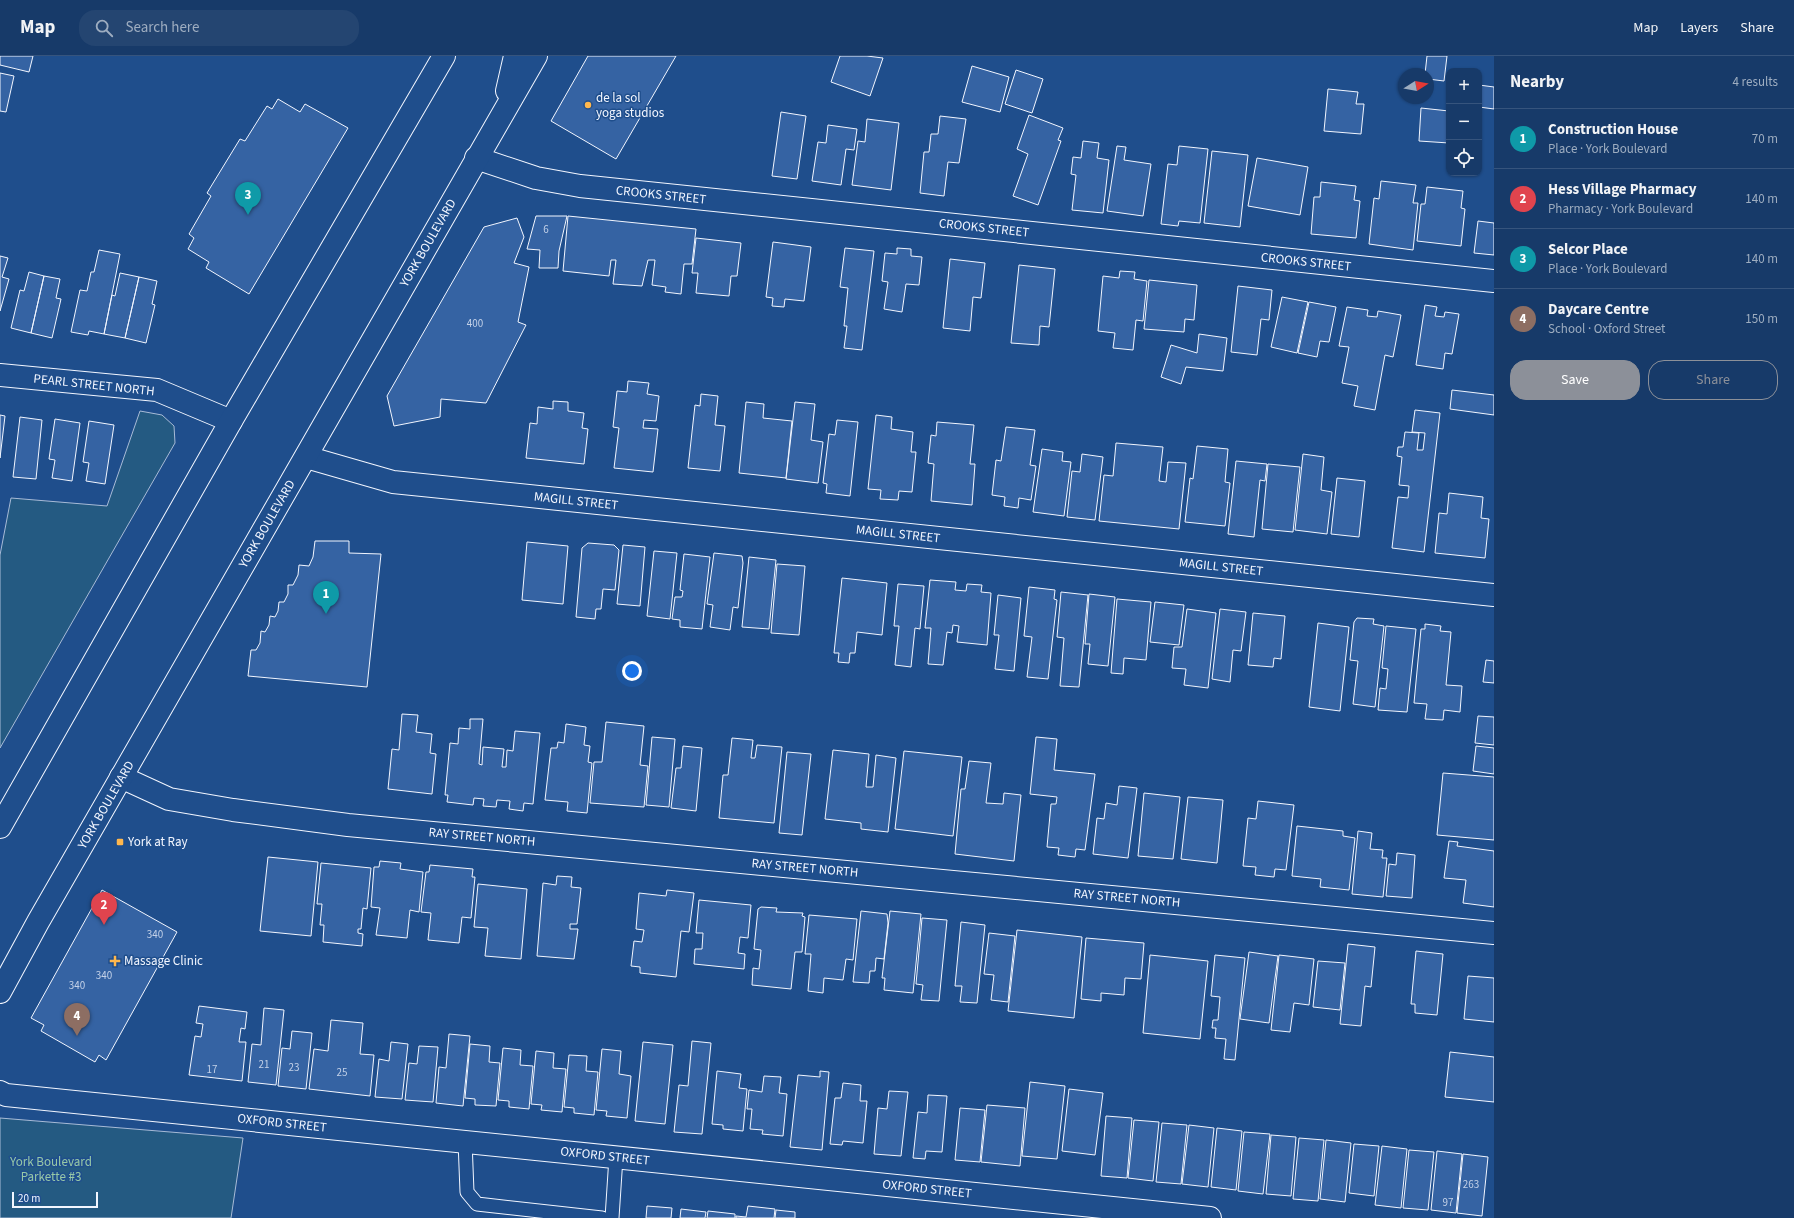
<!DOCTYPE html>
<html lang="en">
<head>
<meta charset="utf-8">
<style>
	:root { --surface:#173a69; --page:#244571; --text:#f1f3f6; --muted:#9eadc0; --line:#36547d; --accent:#8c9099 }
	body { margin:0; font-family:"Source Sans 3",sans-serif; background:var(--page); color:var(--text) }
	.controls { position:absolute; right:12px; top:12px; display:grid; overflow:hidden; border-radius:8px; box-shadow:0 1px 3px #0004 }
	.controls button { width:36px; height:36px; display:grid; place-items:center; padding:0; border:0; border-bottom:1px solid var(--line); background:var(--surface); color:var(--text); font:20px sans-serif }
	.compass { position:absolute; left:1398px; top:12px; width:36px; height:36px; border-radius:50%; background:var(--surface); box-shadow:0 1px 3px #0004; rotate:79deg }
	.scale { position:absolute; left:12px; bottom:10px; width:86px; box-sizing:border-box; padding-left:4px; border:2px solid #f2f6ff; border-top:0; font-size:11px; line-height:14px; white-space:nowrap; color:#f2f6ff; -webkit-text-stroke:3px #1f4e8c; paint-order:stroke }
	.you { position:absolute; left:632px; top:615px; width:14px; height:14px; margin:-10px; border:3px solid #fff; border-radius:50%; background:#1a73e8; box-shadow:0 0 0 6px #1a73e833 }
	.badge { display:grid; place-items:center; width:26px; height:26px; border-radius:50%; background:var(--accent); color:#fff; font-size:13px; font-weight:700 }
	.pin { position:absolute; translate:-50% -33px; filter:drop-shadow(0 1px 2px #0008) }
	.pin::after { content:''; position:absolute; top:21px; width:14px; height:12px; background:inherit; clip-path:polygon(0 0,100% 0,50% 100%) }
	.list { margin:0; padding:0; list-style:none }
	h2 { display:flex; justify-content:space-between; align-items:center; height:52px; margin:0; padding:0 16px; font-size:17px }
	h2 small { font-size:13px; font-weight:400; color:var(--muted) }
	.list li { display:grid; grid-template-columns:26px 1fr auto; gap:12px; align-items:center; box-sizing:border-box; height:60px; padding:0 16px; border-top:1px solid var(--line) }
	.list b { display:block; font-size:15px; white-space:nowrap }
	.list p { margin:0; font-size:13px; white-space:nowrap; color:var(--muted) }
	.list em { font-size:13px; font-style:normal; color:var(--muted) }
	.actions { display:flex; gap:8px; padding:12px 16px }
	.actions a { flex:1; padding:9px 0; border:1px solid var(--accent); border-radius:16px; text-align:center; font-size:14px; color:var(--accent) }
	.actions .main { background:var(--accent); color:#fff }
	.icon { flex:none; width:22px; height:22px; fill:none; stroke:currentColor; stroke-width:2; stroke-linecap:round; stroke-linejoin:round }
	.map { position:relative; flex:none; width:1494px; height:1162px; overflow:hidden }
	header { display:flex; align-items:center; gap:24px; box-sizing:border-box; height:56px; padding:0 20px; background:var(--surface); border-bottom:1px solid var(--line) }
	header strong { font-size:19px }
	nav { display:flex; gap:22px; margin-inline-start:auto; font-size:14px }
	.search { width:280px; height:36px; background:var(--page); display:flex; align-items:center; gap:10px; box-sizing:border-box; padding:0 14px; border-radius:16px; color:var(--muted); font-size:15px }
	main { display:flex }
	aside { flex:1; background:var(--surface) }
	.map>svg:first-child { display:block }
</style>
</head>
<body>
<header>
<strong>Map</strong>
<div class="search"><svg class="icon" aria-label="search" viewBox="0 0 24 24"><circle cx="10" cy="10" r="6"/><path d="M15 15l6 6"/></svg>Search here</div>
<nav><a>Map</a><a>Layers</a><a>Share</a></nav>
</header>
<main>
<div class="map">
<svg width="1494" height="1162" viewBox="0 0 1494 1162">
	<rect width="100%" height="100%" fill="#1f4e8c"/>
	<path fill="#245a82" stroke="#a8bbd7" d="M140,355L162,359L174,370L175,387L0,692V499L11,442L107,450Z
		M0,1062L243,1082L231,1162H0Z"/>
	<path fill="#3563a3" stroke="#f2f6ff" d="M0,0H33L29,16L0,9Z
		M588,0H676L616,103L551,65Z
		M840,0H867L883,2L870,40L831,26Z
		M1427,0H1447L1444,25L1428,23V18H1425Z
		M972,10L1009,21L1000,56L962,46Z
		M1016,14L1043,23L1032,57L1005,48Z
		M0,17L14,20L6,56L0,55Z
		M1479,29L1494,31V53L1479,51Z
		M1328,33L1358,36L1356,48H1364L1361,78L1324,75Z
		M278,43L300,56L305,48L348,72L249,238L206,212L209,206L188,193L194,182L189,178L211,140L207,137L240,83L245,85L267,50L272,53Z
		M1421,52L1449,55V87L1419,85Z
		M781,56L806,60L797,123L772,120Z
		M1029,59L1063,72L1058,84L1061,85L1038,149L1013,140L1028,98L1017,93Z
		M940,60L966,63L959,107L948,106L944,140L920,137L924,96H929L931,78H938Z
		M867,63L899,67L891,134L852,129L858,85L865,86Z
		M828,69L857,73L854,94L846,93L841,129L812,125L818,86L826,87Z
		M1083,85L1099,87L1097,102L1109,104L1103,157L1072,154L1076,119L1071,118L1073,101L1081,102Z
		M1117,90L1126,91L1124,104L1151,108L1143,160L1107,155Z
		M1179,90L1208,93L1200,167L1179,165L1178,170L1161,168L1168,108L1177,109Z
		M1212,95L1248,99L1240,171L1204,167Z
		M1257,102L1308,111L1300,159L1248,150Z
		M1381,125L1416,129L1413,147H1418L1413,194L1369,188L1374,142L1379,143Z
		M1321,126L1356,130L1354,144L1360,145L1356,182L1311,178L1314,141H1320Z
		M1427,131L1463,135L1461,152L1465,153L1461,190L1417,185L1421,148H1425Z
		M536,160H567L559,195L558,212H539L540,194L527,193Z
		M568,160L696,173L692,208H684L681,238L665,236L666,231L652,229L655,204H648L642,230L613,228L616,204H611L609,220L563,215Z
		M517,162L524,181L514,207L529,211L518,266L526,269L486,347L441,343L440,361L394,370L387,340L484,171Z
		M1478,165L1494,167V199L1474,197Z
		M696,182L741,187L737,220H731L729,240L696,237L698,217H692Z
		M773,186L811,191L804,245L785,243L784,251L772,250L773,242L766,241Z
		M845,192L874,195L862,294L844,292L847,270H844L848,232L840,231Z
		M897,192L911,193V200L922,201L919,229L906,228L902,256L884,253L888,226L882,225L885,197L897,198Z
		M99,194L120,198L104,278L89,275L88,279L71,276L80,234L87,235L91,216H94Z
		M0,200L8,202L2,221L9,223L0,255Z
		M950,203L985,207L981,242L973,241L970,275L943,272Z
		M1019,209L1055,213L1049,271L1040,270L1039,289L1011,287Z
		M1120,215L1135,216L1134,223L1147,225L1143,265L1136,264L1133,294L1113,292L1115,277L1098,275L1103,220L1119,222Z
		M29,216L44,220L31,277L11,272L20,234L24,235Z
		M120,217L139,221L125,282L104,278L112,239L115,240Z
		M44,220L60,223L56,242L61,243L52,282L31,277Z
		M139,221L157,225L152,248L155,249L146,287L125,282Z
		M1149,224L1197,229L1194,264L1185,263L1184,276L1144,273Z
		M1238,230L1272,234L1269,264L1261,263L1257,299L1231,296Z
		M1282,241L1308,246L1297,297L1271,291Z
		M1309,246L1336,251L1329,286L1320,285L1317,301L1298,297Z
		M1425,249L1437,251L1435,260L1444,261L1445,256L1459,258L1452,298L1445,297L1443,313L1416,309Z
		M1347,251L1368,254L1367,260L1377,261L1378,255L1401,259L1393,301L1385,299L1375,354L1354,350L1358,330L1342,327L1349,291L1339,290Z
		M1199,278L1227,282L1223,315L1186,311L1181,328L1161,321L1171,289L1197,297Z
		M628,325L649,327L647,338L659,340L656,365L644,364L643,372L658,373L653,416L614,412L619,372L613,371L617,335L627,336Z
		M1452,334L1494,339V359L1450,353Z
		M701,338L718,340L715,369L725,370L720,415L688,412L695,349L700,350Z
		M553,345L568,346V355L584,357L582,372L588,373L584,408L526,402L530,367L537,368L538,351L553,353Z
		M746,346L764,348L763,362L792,365L786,422L739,417Z
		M795,346L815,348L811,384L823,386L818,427L786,423Z
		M1415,354L1440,357L1424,496L1392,492L1398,441L1408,442L1409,430L1399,429L1402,401L1397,400L1398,391H1403L1405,376L1419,377L1417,394H1423L1425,377L1412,376Z
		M0,359L5,360L0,402Z
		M876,359L892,361L891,373L913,376L911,396H916L912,436L899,435L898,444L880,443L881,434L868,433Z
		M20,361L42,364L36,423L13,421Z
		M55,363L80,367L72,425L52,422L55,404L49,403Z
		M837,364L858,366L850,440L826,437L827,428L823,427L829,378L835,379Z
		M89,365L114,369L105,428L86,425L89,407L83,406Z
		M937,366L974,369L970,408H975L972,449L931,445L934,408L928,407L931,379L936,380Z
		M1006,371L1035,374L1030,409L1036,410L1031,444L1019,442L1018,452L1004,450L1005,441L992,439L996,404L1001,405Z
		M1116,387L1163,391L1159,425L1166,426L1168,406L1186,407L1179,473L1099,465L1104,419L1113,420Z
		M1197,390L1228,393L1225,426L1230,427L1225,470L1185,466L1190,422L1193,423Z
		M1042,393L1063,396L1062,405L1071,406L1064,460L1033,456Z
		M1082,398L1103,401L1095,464L1067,461L1072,415L1080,416Z
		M1303,398L1324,401L1321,434L1332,436L1327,478L1295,474Z
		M1236,405L1267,408L1265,425L1260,424L1254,481L1228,478Z
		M1268,408L1300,411L1293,476L1262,473Z
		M1337,422L1365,425L1359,481L1331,478Z
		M1449,437L1483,441L1481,462L1489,463L1485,502L1435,497L1439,457L1447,458Z
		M315,485H349V497L381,498L367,631L248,620L251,594H256L260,587L261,575L265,576L269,569L270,560L275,561L278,555L279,546H284L288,538V529H293L298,519L299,509L309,510L313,501Z
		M527,486L568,490L563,548L522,544Z
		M588,487L614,489L619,494L615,534L603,533L601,553H596L595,563L576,561L582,492Z
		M623,489L645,491L640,550L617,548Z
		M654,495L677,497L670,563L647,560Z
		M714,497L742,500L743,507L738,552L733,551L730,574L710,571L713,549L707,548Z
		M684,498L710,501L702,573L680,571V564L672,563L675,541H682L683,535L680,534Z
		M749,501L776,504L769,573L742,571Z
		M777,508L805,510L799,579L771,577Z
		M842,522L887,527L882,579L857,576L855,597H850L849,607L838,606L839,597H834Z
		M930,524L956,526L955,534L966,535L967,528L982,529L981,536L991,537L987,589L957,586L959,570L953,569L952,577L947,576L943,609L928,608L931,572H925Z
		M898,528L924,530L920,573L915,572L911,611L895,609L899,570H894Z
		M1029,531L1055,534L1054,543L1057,544L1048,623L1027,621L1032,581L1024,580Z
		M1061,536L1088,539L1079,631L1060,630L1064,582L1057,581Z
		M1089,538L1115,541L1108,610L1088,608L1090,588H1085Z
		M998,539L1021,542L1014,615L995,613L999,579H994Z
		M1117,543L1151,546L1146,604L1124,602L1123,618L1111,617Z
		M1155,546L1184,549L1179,589L1150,586Z
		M1187,553L1216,557L1208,632L1184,629L1186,613L1172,612L1174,591H1182Z
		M1220,553L1246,556L1241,595L1233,594L1230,626L1212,623Z
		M1253,557L1285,560L1281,603L1274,602L1273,611L1248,609Z
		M1357,562L1374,563L1373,568L1384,570L1375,651L1353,648L1358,605L1350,604L1354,566Z
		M1318,567L1349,571L1340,655L1309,651Z
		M1425,568L1441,570L1440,575L1451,576L1446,629L1462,630L1460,656L1444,654L1443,664L1425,663L1427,648L1414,647L1421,573H1425Z
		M1386,570L1416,573L1407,656L1378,654L1380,632L1386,633L1388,613L1382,612Z
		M1486,604L1494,605V627L1483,626Z
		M402,658L418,659L416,676L432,678L430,697L436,698L432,738L388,733L392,693L399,694Z
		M1478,660L1494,661V689L1475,687Z
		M470,663H483L479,708L482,709L483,691L504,693L502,711H506L507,694L513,695L515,675L540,677L533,748L524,747L523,755L509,753L510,745L497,744L496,751L483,750L484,743L474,742L473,749L447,746L448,739H445L450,687L458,688L459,672L470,673Z
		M606,666L644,670L640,709L648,710L644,751L590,747L594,706H602Z
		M566,668L586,671L584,689L590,690L588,706L592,707L587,757L567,755L568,746L545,744L551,692H557L558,686L564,687Z
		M652,681L675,683L669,751L646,749Z
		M1036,681L1057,683L1054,714L1095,718L1085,794L1076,793L1075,801L1058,799L1059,792L1047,791L1051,748H1056L1057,741L1030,738Z
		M732,682L753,684L751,702H755L757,689L782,691L774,767L719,762L723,719H728Z
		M683,690L702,692L696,755L671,752L676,712H681Z
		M1476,690L1494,692V718L1473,715Z
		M833,694L869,698L866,731H873L876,699L896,702L888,776L861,773V767L825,763Z
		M904,695L962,701L953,780L895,773Z
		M787,696L811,698L802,779L779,777Z
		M969,705L991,707L986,747L1003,748L1004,737L1021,739L1014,805L955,798L961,733H965Z
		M1443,717L1494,721V784L1437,779Z
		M1119,730L1137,732L1128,802L1093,798L1097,762L1104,763L1106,747L1117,749Z
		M1144,737L1180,741L1173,803L1138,800Z
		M1188,741L1223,744L1217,807L1181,803Z
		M1258,745L1294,749L1286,814L1275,813L1274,821L1255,819L1256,811L1243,810L1248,762L1256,763Z
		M1297,770L1343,775V780L1355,782L1349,834L1320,831L1321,823L1292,820Z
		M1358,775L1372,777L1370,793L1383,794L1382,802H1387L1383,841L1352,838Z
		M1449,785L1458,786L1457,790L1494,795V851L1463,847L1466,824L1444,822Z
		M1397,797L1415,799L1412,842L1386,840L1389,808L1396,809Z
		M268,801L318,806L311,880L260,875Z
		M380,805L401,807L400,813L423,816L419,856L410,854L407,882L376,879L380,852L371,851L374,811H379Z
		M321,807L371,812L367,853L363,852L361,873H358V877L363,878L362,890L323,886L324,869H320L322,848H317Z
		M430,809L473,813L472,821H475L471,862L462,861L459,887L428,884L431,857L421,856L426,816H429Z
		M557,820L572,821L571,831L581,832L577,868H570V873H578L574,903L537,900L543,827L556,829Z
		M478,828L527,833L521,903L485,900L488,872L474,871Z
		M102,834L177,876L106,1004L99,999L95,1006L41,975L44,969L31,962Z
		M667,834L694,837L689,876L681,875L676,921L640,917V911L631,910L634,885L642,886L644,874L636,873L639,837L666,840Z
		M699,844L751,849L748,882L740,881L738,897L745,898L744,913L694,908L695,893H702L703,877H696Z
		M761,851L777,852L776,856L803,857L802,860L805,861L802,896H795L791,933L752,929L753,912L759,913L761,894L754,893L758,853Z
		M861,855L887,858L888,867L884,903L876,902L875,915H870L869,927L853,926Z
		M890,855L921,858L913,937L884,934L885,922H882Z
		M809,859L857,863L853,904L846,903L843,924L824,922L823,937L808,935L811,898H805Z
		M922,862L947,864L939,945L921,944L923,929L916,928Z
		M961,866L985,869L977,947L960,946L962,930H955Z
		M1017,874L1082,881L1074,962L1008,955Z
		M989,877L1015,880L1008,946L991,944L994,919L984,918Z
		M1086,882L1144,887L1141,923L1125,922L1124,939L1101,937V945L1081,943Z
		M1348,888L1375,891L1371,931L1365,930L1361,970L1340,968Z
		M1416,895L1443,898L1437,959L1415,957V948H1411Z
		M1249,896L1278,900L1269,967L1240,963Z
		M1150,899L1208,905L1200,983L1143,977Z
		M1215,899L1245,902L1235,1004L1224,1003L1226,983L1215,982L1216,972H1212L1213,964H1218L1220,941L1211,940Z
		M1279,899L1314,903L1309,949L1294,947L1290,976L1271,974Z
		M1318,905L1345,907L1340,954L1313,951Z
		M1468,920L1494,922V966L1464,963Z
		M199,950L247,956L245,973L241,972L239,986H246L242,1025L189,1019L195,980L201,981L203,968L196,967Z
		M264,952L284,954L276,1029L248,1026L252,988L261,989Z
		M331,964L363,967L360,998L374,999L370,1040L309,1033L314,993L328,995Z
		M292,975L312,977L306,1033L278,1030L282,992L290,993Z
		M449,978L470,980L463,1050L436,1047L439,1011L446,1012Z
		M692,985L711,987L702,1078L674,1076L679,1029L688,1030Z
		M391,986L408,988L402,1043L375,1041L379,1003L389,1005Z
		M643,986L673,989L665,1068L635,1065Z
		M470,988L490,990L489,1006L500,1007L496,1050L475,1049V1043L465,1042Z
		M419,990L438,991L433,1046L405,1044L409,1007L417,1008Z
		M503,992L521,994L520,1009L533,1010L529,1053L509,1051V1045L498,1044Z
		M602,993L621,995L619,1018L631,1020L627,1062L606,1060L607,1055L596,1054Z
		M536,995L554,997L553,1012L566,1013L562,1056L541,1054L542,1049L531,1048Z
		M1450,996L1494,1001V1046L1445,1041Z
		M569,999L587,1000L586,1015L598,1016L594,1059L574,1057V1052L564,1051Z
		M717,1015L741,1018L739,1032L747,1033L743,1075L723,1073V1069L712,1068Z
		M820,1015L829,1016L822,1094L790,1091L798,1019L820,1021Z
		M764,1020L781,1021L779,1037L787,1038L783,1080L762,1078L763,1074L750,1073L752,1053H747L749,1034L762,1036Z
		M1030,1026L1065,1030L1057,1103L1022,1100Z
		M843,1027L861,1029L860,1045H867L863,1087L843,1085L842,1089L830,1088L835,1042H841Z
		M1069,1033L1103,1037L1095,1099L1062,1095Z
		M889,1035L908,1036L901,1100L874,1098L878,1052L887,1053Z
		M928,1039L947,1040L942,1096L926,1095L925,1103L913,1102L918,1056L927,1057Z
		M987,1049L1025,1052L1020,1110L981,1106Z
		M960,1052L985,1054L980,1106L955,1104Z
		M1106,1060L1132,1062L1127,1122L1101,1120Z
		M1134,1064L1159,1066L1153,1125L1128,1122Z
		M1162,1067L1187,1069L1181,1128L1156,1126Z
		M1189,1069L1214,1072L1208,1131L1182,1128Z
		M1217,1072L1242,1075L1236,1134L1211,1131Z
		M1244,1076L1270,1078L1263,1138L1238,1135Z
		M1271,1079L1296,1081L1291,1140L1266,1138Z
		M1299,1082L1324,1084L1318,1145L1293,1143Z
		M1326,1084L1351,1087L1345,1146L1320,1143Z
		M1354,1088L1379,1090L1374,1140L1349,1137Z
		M1382,1090L1407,1093L1401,1152L1375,1149Z
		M1409,1094L1434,1096L1428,1154L1403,1152Z
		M1437,1095L1462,1098L1456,1157L1431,1154Z
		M1463,1098L1488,1101L1482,1160L1457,1157Z
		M647,1150L672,1152L671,1162H646Z
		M748,1150L775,1153L774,1162H736V1160L746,1161Z
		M681,1153L706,1156L705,1162H680Z
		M776,1154L795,1156V1162H775Z
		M708,1155L735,1158V1162H707Z"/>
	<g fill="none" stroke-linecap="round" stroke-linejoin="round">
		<defs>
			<path id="lane" d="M465,1085L467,1136L477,1148L602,1162
				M612,1162L616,1101"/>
			<path id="street" d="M476,102L536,122L580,130L1494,225
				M0,319L157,334L231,365
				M306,401L393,426L1494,539
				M121,721L169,743L233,754L348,769L1494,877
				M0,1036L6,1039L1210,1162"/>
			<path id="secondary" d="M507,35L515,0
				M0,771L231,365L444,0
				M0,936L38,866L536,0"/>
		</defs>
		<use href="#lane" stroke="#f2f6ff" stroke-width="15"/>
		<use href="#street" stroke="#f2f6ff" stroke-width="24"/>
		<use href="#secondary" stroke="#f2f6ff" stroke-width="24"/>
		<use href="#lane" stroke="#1f4e8c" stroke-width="13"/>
		<use href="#street" stroke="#1f4e8c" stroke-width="22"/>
		<use href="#secondary" stroke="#1f4e8c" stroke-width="22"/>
	</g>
	<g fill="#ffb74d" stroke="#1f4e8c" stroke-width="1.5">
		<circle cx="588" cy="49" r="4"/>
		<rect x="116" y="782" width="8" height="8" rx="2"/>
		<path d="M113 899h4v4h4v4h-4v4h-4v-4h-4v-4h4z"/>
	</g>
	<g text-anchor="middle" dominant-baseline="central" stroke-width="3" stroke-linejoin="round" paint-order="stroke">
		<g font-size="11" fill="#c3d1e8">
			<text x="546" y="173">6</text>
			<text x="475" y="267">400</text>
			<text x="155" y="878">340</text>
			<text x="104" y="919">340</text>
			<text x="77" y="929">340</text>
			<text x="264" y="1008">21</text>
			<text x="294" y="1011">23</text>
			<text x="212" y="1013">17</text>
			<text x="342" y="1016">25</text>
			<text x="1471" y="1128">263</text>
			<text x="1448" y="1146">97</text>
		</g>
		<g font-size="13" fill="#f2f6ff" stroke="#1f4e8c" text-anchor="start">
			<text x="596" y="42">de la sol<tspan x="596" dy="15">yoga studios</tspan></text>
			<text x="128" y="786">York at Ray</text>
			<text x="124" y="905">Massage Clinic</text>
		</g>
		<g font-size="13" fill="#f2f6ff" stroke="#1f4e8c">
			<text transform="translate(661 139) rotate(6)">CROOKS STREET</text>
			<text transform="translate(984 172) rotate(6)">CROOKS STREET</text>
			<text transform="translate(428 187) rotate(-60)">YORK BOULEVARD</text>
			<text transform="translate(1306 206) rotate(6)">CROOKS STREET</text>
			<text transform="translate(94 329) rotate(6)">PEARL STREET NORTH</text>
			<text transform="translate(576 445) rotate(6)">MAGILL STREET</text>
			<text transform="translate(267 468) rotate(-60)">YORK BOULEVARD</text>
			<text transform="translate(898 478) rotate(6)">MAGILL STREET</text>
			<text transform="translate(1221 511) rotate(6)">MAGILL STREET</text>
			<text transform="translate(106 749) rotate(-60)">YORK BOULEVARD</text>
			<text transform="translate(482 781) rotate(5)">RAY STREET NORTH</text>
			<text transform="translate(805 812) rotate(5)">RAY STREET NORTH</text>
			<text transform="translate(1127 842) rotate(5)">RAY STREET NORTH</text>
			<text transform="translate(282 1067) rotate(6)">OXFORD STREET</text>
			<text transform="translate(605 1100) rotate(6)">OXFORD STREET</text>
			<text transform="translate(927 1133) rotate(6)">OXFORD STREET</text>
		</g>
		<g font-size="13" fill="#97c8a6" stroke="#1f4e8c">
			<text x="51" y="1106">York Boulevard<tspan x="51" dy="15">Parkette #3</tspan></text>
		</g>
	</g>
</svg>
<div class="controls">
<button>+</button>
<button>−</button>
<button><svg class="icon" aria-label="locate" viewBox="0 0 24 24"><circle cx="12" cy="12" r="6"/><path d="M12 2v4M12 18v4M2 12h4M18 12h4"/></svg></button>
</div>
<svg class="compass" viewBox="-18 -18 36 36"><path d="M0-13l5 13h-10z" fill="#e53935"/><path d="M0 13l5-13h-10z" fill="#9eadc0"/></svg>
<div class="scale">20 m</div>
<div class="you"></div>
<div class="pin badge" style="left:326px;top:558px;background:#0f9aa8">1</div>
<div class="pin badge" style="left:104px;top:869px;background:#e0444e">2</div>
<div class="pin badge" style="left:248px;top:159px;background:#0f9aa8">3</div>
<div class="pin badge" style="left:77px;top:980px;background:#8d6e63">4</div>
</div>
<aside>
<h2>Nearby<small>4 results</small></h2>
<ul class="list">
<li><span class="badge" style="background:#0f9aa8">1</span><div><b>Construction House</b><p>Place · York Boulevard</p></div><em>70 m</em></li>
<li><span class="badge" style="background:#e0444e">2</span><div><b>Hess Village Pharmacy</b><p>Pharmacy · York Boulevard</p></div><em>140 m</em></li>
<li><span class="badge" style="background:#0f9aa8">3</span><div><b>Selcor Place</b><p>Place · York Boulevard</p></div><em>140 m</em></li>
<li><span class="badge" style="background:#8d6e63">4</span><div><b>Daycare Centre</b><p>School · Oxford Street</p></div><em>150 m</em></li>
</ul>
<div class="actions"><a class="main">Save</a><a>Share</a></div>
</aside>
</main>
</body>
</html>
